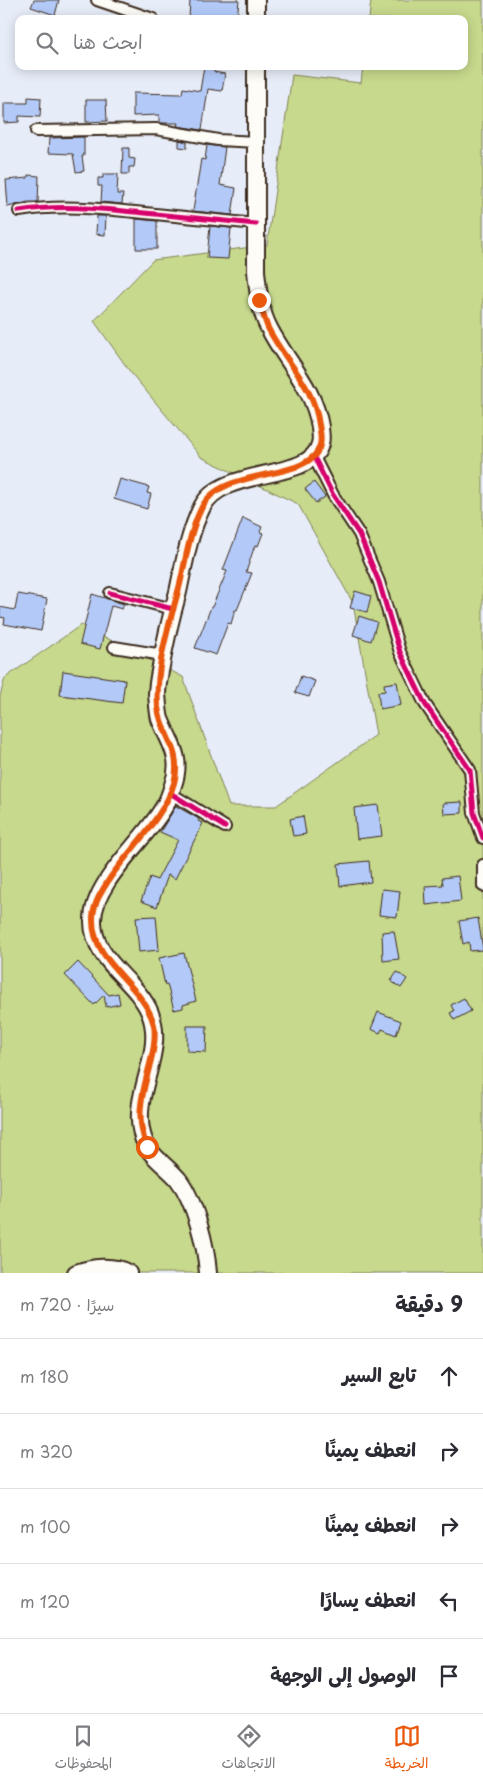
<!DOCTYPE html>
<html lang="ar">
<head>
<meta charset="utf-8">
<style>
	:root { --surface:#fff; --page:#f7f7f7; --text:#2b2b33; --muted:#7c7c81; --line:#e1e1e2; --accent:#ea580c }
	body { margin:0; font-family:"Playpen Sans","Playpen Sans Arabic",sans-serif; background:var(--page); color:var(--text); direction:rtl }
	.stop { position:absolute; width:15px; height:15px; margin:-11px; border:4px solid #ea580c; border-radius:50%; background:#fff }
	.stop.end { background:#ea580c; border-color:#fff; box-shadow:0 1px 5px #0008 }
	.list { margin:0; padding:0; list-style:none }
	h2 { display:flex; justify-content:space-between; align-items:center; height:65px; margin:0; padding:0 20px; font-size:21px }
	h2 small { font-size:16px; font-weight:400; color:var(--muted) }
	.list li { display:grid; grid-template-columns:32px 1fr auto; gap:15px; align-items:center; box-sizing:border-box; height:75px; padding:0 20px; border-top:1px solid var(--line) }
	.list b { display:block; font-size:19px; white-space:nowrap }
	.list em { font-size:16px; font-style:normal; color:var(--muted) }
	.icon { flex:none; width:28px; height:28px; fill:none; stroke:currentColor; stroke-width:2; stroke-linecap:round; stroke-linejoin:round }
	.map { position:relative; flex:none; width:483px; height:1273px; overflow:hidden; direction:ltr }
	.search { position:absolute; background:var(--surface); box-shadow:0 2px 12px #0003; left:15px; right:15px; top:15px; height:55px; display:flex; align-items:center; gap:12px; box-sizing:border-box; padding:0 18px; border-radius:10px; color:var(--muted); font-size:19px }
	.sheet { height:440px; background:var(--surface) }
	nav { display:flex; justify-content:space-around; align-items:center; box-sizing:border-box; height:70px; border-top:1px solid var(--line); background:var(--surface); font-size:14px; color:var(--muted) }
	nav a { display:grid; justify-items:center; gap:2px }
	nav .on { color:var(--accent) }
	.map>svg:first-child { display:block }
</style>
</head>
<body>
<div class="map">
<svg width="483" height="1273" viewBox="0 0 483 1273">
	<rect width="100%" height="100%" fill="#e7edf8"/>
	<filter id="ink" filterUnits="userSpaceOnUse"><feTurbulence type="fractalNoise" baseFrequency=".02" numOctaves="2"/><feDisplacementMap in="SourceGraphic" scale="10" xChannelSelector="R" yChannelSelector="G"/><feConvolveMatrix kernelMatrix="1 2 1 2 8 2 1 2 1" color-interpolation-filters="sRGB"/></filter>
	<g filter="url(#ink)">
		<path fill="#c7d98d" stroke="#818256" d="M371,0H483V1273H0V696L5,678L81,625L183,677L229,806H276L376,735L353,603L298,504L201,457L131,373L94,321L153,260L267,245L292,75L361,83L363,66H464V19H369Z"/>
		<path fill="#b3caf9" stroke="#3b2a1e" d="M34,0H59L55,15L31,7Z
			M190,0H239L237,19H189Z
			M204,66H216L214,72L225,74L222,91L208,89L202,130L177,126L178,123H159V115L133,116V93L182,94L183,88L200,91Z
			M28,97L41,98L40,117L19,116V122L4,123V103H28Z
			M86,100H106L107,121L86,122Z
			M84,137V156H82L84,171L76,172L73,154L48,153L49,138Z
			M179,140L187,142V148L179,147Z
			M207,145L225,147L220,185L236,188L232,215L193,211L201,159L205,160Z
			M123,148H129V158L135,159L134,167H129V174H122Z
			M103,174H118L117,194H123L122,204L101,202L102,186H98V178H103Z
			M28,175L39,176L38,202H28L8,207L6,180L28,178Z
			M97,216H106L105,235L96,234Z
			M136,219L157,221V249H136Z
			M210,226L231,228L228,259L207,258Z
			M120,479L149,487L147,493L151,494L147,509L114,499Z
			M314,482L325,497L316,503L305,489Z
			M243,518L262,527L260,532L263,533L258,546L255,545L246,572L252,573L237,610H235L231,624L228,623L216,655L195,648L211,607H212L227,571L223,570Z
			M355,591L371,596L367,612L350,608Z
			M18,594L47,599L41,631L4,624L5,618L0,617V607L15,610Z
			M92,594L124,604L122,609L111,606L100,649L80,644Z
			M359,616L377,622L371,641L353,635Z
			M63,671L125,680L122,703L60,695Z
			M301,676L315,681L309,697L295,693Z
			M397,682L401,705L380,709L378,692L385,691L384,684Z
			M462,802V813L444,814L443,803Z
			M378,805L382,836L357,839L354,808Z
			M176,806L199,819L198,821L203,823L175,879L168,875L157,907L141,901L150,877L157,880L178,840L160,832Z
			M303,816L306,834L293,836L290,819Z
			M369,861L371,882L340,886L338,864Z
			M458,876L461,901L426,905L425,886L443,885L442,878Z
			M382,889L400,891L397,917L379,915Z
			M156,916L159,950L139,952L136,917Z
			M478,918L483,950L470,951L469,942L463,944L459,921Z
			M394,931L399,959L383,961L382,932Z
			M184,953L196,1001L183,1005V1008L174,1010L167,984L165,985L159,958Z
			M78,962L109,995L118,993L120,1004L106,1007L104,995L94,1005L65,975Z
			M397,972L407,979L401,988L391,981Z
			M464,998L471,1011L454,1020L450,1013L454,1011L451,1005Z
			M378,1012L401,1021L396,1035L382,1029L380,1033L371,1029Z
			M187,1026H207L206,1052L187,1051Z"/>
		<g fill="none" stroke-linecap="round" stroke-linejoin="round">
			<defs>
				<path id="minor" d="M97,0L153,19
					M36,131L156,129L218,140L257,142
					M19,211C60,204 104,209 145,213C182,217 219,220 256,224
					M314,457L333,495L359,534L379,582L400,652L425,704L470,770L474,813L483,838
					M110,593L173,609
					M114,647L163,655
					M170,793L225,827
					M483,865V886"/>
				<path id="primary" d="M256,19V0
					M76,1273C92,1267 113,1265 128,1273
					M208,1273C206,1245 195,1201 178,1179C165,1164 147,1155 142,1134C131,1093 166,1053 150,1013C136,979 92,961 93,920C93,882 146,839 164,807C168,801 171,792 173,785C183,757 170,744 160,719C158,712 158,703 157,695C157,686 159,676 161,666C165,641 171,617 178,592C184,564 189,533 202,507C223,465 311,483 320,444C322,438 320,432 320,427C314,387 286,362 269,328C260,311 258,291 256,271V66"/>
			</defs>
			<use href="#minor" stroke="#3b2a1e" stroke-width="14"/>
			<use href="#primary" stroke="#3b2a1e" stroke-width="20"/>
			<use href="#minor" stroke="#fdfcf7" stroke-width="10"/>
			<use href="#primary" stroke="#fdfcf7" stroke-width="16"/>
			<defs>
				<path id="cycleway" d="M19,211C60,204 104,209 145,213C182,217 219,220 256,224
					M314,457L333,495L359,534L379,582L400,652L425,704L470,770L474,813L483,838
					M110,593L173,609
					M170,793L225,827"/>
			</defs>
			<use href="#cycleway" stroke="#fdfcf7" stroke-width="8"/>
			<use href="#cycleway" stroke="#d6006c" stroke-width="5"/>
		</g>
	</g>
	<g fill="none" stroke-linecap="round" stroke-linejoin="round" filter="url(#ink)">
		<path stroke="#ea580c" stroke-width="6" d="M147,1147C134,1114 143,1093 151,1060C154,1048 156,1037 154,1025C144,984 92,964 93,919C93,903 102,891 110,878C130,849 165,816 174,783C183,749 161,736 158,707C155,665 170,623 180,584C186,558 190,530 202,507C223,465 311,483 320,445C322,438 320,431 319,425C314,385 285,362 268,328C264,319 262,309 259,300"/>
	</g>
</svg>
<div class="stop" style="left:147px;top:1147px"></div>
<div class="stop end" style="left:259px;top:300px"></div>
<div class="search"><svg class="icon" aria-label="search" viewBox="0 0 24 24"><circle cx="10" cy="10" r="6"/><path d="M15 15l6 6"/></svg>ابحث هنا</div>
</div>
<section class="sheet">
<h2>9 دقيقة<small>سيرًا · 720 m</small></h2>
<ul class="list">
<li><svg class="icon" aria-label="ahead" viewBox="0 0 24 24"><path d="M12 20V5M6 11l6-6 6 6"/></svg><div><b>تابع السير</b></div><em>180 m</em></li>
<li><svg class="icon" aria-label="right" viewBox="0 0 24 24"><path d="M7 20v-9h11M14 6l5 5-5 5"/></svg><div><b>انعطف يمينًا</b></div><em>320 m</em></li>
<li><svg class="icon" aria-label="right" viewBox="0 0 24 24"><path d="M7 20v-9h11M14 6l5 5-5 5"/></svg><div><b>انعطف يمينًا</b></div><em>100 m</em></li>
<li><svg class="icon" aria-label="left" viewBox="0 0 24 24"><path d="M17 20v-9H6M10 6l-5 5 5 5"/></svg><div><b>انعطف يسارًا</b></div><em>120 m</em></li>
<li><svg class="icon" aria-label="arrive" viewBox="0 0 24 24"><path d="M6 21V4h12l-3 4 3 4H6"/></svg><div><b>الوصول إلى الوجهة</b></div></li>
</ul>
</section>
<nav>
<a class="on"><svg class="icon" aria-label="map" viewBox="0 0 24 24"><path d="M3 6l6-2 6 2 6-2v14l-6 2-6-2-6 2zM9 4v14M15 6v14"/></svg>الخريطة</a>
<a><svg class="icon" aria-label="directions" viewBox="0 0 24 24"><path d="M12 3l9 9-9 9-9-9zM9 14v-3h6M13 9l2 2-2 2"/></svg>الاتجاهات</a>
<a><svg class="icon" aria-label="saved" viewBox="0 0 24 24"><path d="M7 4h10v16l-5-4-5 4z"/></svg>المحفوظات</a>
</nav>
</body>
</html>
